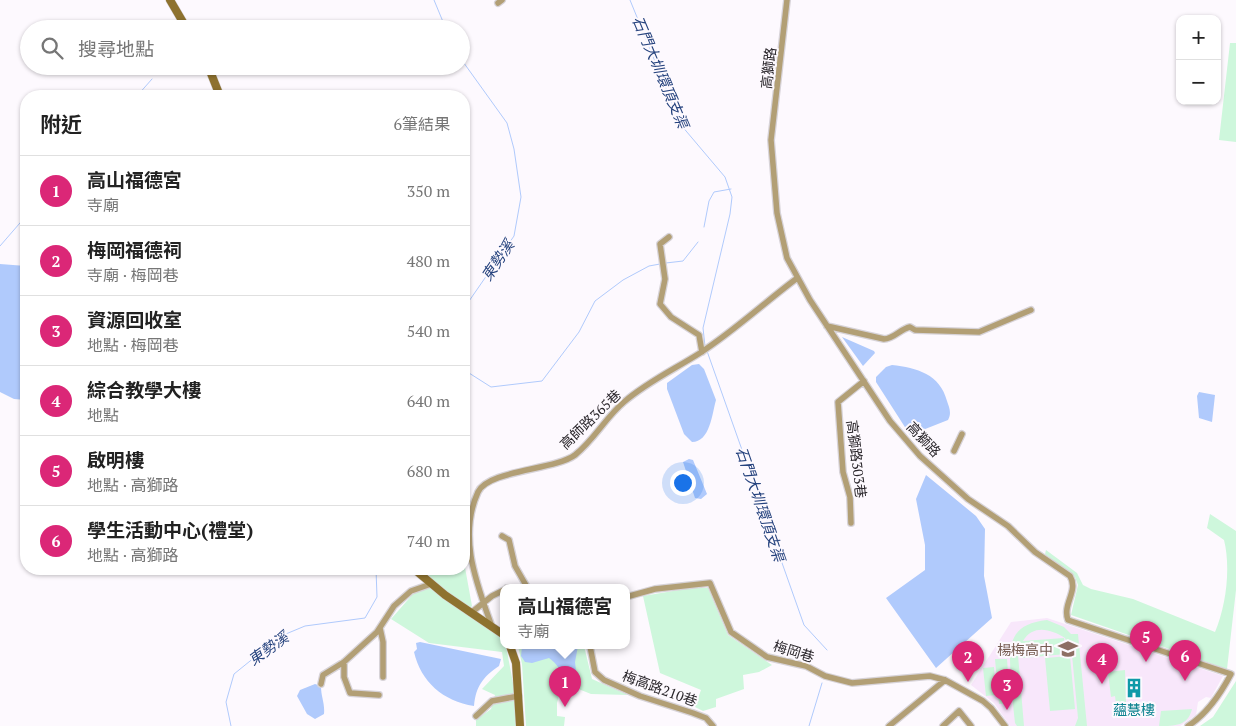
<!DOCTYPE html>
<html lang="zh-TW">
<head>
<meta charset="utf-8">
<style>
	:root { --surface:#fff; --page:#f2f2f2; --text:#222; --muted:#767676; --line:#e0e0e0; --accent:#db2777 }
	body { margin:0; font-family:"PT Serif","Noto Sans TC",serif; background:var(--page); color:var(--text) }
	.controls { position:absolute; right:15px; top:15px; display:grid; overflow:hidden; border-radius:10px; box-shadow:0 1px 4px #0004 }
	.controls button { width:45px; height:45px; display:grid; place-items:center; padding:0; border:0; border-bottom:1px solid var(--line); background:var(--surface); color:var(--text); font:25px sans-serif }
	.you { position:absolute; left:682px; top:482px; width:18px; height:18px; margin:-12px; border:4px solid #fff; border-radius:50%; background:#1a73e8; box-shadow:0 0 0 8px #1a73e833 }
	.badge { display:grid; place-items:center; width:32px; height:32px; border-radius:50%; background:var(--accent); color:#fff; font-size:16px; font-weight:700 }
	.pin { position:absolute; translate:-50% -41px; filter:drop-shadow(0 1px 2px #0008) }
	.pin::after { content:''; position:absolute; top:26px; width:18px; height:15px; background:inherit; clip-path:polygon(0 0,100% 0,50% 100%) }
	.popup { position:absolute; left:500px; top:584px; width:130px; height:65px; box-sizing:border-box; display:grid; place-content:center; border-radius:10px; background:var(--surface); filter:drop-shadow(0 1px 4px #0005); font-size:16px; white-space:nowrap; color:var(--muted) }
	.popup b { font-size:19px; color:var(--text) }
	.popup::after { content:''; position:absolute; left:50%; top:100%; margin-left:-10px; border:10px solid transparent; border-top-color:var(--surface) }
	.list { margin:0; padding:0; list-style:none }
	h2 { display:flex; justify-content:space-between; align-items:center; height:65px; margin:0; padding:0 20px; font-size:21px }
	h2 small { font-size:16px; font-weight:400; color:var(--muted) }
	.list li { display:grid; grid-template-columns:32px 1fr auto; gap:15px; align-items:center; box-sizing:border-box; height:70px; padding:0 20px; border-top:1px solid var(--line) }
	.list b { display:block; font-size:19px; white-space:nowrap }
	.list p { margin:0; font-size:16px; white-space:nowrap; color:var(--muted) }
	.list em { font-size:16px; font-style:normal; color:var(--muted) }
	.icon { flex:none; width:28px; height:28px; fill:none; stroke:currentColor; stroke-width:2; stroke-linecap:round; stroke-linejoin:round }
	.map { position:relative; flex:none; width:1236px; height:726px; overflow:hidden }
	.search { position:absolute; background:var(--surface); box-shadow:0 1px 4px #0004; left:20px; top:20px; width:450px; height:55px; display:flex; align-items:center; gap:12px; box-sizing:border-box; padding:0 18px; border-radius:28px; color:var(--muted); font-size:19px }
	.panel { position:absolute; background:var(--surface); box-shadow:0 1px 4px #0004; left:20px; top:90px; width:450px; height:485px; border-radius:20px }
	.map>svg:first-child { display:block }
</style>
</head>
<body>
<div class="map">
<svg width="1236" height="726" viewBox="0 0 1236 726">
	<rect width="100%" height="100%" fill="#fdf9fe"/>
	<path fill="#f8e7fb" d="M1047,618L1223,676L1211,698L1206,697L1198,702L1196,715L1180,726H1010L994,703L971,685L1011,622Z"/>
	<path fill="#cef7dc" d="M1230,43H1236V142L1219,140Z
		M1210,514L1236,531V590L1227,669L1071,615L1078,585L1075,577L1045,554L1046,550L1077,573L1083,585L1091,589L1133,599L1215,632C1226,606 1231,568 1224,540L1207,528Z
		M464,562L472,606L466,613L504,639V646H506L516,699V726H476V720L491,709L495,695L482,689L504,666L502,652L429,643L391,619L435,569H464Z
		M691,588H708L728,635L772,665L759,672L743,675L744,689L716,699V707L703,711L695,707L701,690L660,673L643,596Z
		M1047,620L1064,627L1071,634H1078L1087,726H1075L1078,718L1072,655L1065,638C1051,629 1033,624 1023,641L1064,638L1066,654L1023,658L1021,643L1018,655L1024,726H1017L1015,723C1013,707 1012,691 1011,676C1008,644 1010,624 1047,620Z
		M518,646H584L592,679L628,695L591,694L571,686L560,691L557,703V716L565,717L564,726H526L522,664Z
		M1070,656L1075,709L1050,711L1045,658Z
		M995,659H1007L1010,703L999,704Z
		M994,667L996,695L986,696L983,668Z
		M1125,670L1126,703L1116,704L1115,696L1111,697L1108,672Z
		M1236,681V726H1200L1213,717Z
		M1192,709C1188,726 1175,726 1159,726L1161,711Z"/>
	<path fill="#b0cafc" d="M0,264L26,266V400L14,399L0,392Z
		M842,337L874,351L875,353L863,366Z
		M699,364L704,369L716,400C712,414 710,442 692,442L684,434L667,389V383L692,365Z
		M892,365C917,368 940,374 947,401C949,407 952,413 948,420L910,435L876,382V377L886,367Z
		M1199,392L1215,395L1212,422L1199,418L1197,396Z
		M689,459L693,460L707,494L701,499L695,498L683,462Z
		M926,475L976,516L985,529L984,576L992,618L936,668L886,598L925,570V545L916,499Z
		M420,642L501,659L499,666C483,677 476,686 474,706C443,701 421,682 414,652L417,649L416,643Z
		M522,646H578L575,662L577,679L575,683C562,679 560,665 549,658L532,663L525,662L521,656Z
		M315,684L321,686C321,697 325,703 324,714L315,719L307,714L297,696L300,690Z"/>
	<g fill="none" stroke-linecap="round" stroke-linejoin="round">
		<path stroke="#b0cafc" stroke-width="1" d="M434,0L446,29
			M630,0L681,125L725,177L732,197L730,214L703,328L705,346
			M461,59L507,123L514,149L521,197L514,236L467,304L469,373L464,381
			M137,96L152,79
			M704,227L709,201L714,192L731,189
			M0,246L26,216
			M666,263L683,261L698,242
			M707,351L804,625L827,650
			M469,373L491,387L542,381L579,332L595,301L623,280L649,266L660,264
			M231,726L226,702L234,674L281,636L305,626L365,618L377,597L376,569
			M809,726L822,683"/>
		<defs>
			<path id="street" d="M787,0L771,140L777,213L787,258L810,300L890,421L920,456L968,499L1008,526L1035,552L1070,576C1079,591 1062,604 1068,620L1231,674C1221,693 1207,714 1188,726
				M498,3L502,0
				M669,237L660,244L665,279L660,304L671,317L699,335L702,352
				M827,326L884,339C894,339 900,329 910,327L915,330L979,332L1031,310
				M954,451L962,434
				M851,523L850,497L843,472L838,402L864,381
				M502,536L509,540L515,566L527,587
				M507,588H552
				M626,597L655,589L710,583L731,632L767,657L806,666L825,676L852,683L930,676L945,680L983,701L991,708L1005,726
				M472,612L492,596L504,590
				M491,624C476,582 458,536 478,492C488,470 555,470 575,455C594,440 606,417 624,402C647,382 675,369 700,353C734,331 764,303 796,279
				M380,628L383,642V677
				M590,646L595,672L604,680L640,696L693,713L706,718L713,726
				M344,662V677L350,693L379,695
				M321,684L323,675L344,662L377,632L394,606L411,591L431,584
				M476,716L492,701L519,696
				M889,726L945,680
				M943,726L959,711L971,726"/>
			<path id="secondary" d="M170,0L187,29
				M208,66L220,96
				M414,569L445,595L504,635
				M510,646L516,663L520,726"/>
		</defs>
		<use href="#street" stroke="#d7d3d8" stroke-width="8"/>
		<use href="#secondary" stroke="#d7d3d8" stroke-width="9"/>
		<use href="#street" stroke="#b29f75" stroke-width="5.5"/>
		<use href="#secondary" stroke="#8e722f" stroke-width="8"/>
	</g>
	<defs>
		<symbol id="school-bare" viewBox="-9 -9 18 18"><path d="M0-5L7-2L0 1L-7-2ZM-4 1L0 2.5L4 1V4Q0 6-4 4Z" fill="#8d6e63" stroke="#fdf9fe" stroke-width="2.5" paint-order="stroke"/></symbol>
		<symbol id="building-bare" viewBox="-9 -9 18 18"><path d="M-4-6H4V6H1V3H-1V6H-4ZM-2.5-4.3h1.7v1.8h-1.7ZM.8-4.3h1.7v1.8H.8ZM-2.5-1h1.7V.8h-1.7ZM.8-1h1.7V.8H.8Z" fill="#0f9aa8" stroke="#fdf9fe" stroke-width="2.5" paint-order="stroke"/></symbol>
	</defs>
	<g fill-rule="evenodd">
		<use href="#school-bare" x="1054" y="635" width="28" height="28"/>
		<use href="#building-bare" x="1120" y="674" width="28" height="28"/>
	</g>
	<g text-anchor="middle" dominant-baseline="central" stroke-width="4" stroke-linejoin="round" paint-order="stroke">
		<g font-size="14" fill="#2b272c" stroke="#fdf9fe">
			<text transform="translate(768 68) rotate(-83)">高獅路</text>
			<text transform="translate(590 419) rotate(-44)">高師路365巷</text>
			<text transform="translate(924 439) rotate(47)">高獅路</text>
			<text transform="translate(857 459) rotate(83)">高獅路303巷</text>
			<text transform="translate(794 651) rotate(17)">梅岡巷</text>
			<text transform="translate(660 688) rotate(20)">梅高路210巷</text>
		</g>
		<g font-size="14" fill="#785e54" stroke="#fdf9fe" text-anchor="end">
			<text x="1053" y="649">楊梅高中</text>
		</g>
		<g font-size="14" fill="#0d838f" stroke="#fdf9fe">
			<text x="1134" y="709">蘊慧樓</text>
		</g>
		<g font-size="15" font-style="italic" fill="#26437e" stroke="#fdf9fe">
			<text transform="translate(661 72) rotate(67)">石門大圳環頂支渠</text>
			<text transform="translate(497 260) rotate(-56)">東勢溪</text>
			<text transform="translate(761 504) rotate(71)">石門大圳環頂支渠</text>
			<text transform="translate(268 648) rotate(-36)">東勢溪</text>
		</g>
	</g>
</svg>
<div class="controls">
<button>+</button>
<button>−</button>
</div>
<div class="you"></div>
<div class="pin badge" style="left:565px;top:707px">1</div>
<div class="popup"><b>高山福德宮</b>寺廟</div>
<div class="pin badge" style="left:968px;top:682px">2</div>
<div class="pin badge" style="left:1007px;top:710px">3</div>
<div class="pin badge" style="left:1102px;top:684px">4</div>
<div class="pin badge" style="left:1146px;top:662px">5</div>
<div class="pin badge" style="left:1185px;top:681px">6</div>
<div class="search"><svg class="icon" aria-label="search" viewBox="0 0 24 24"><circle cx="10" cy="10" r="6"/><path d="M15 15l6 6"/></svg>搜尋地點</div>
<section class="panel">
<h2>附近<small>6筆結果</small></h2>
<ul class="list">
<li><span class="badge">1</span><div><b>高山福德宮</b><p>寺廟</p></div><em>350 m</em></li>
<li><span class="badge">2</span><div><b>梅岡福德祠</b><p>寺廟 · 梅岡巷</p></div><em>480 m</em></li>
<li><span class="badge">3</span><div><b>資源回收室</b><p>地點 · 梅岡巷</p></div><em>540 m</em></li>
<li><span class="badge">4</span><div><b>綜合教學大樓</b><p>地點</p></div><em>640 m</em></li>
<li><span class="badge">5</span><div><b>啟明樓</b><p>地點 · 高獅路</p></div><em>680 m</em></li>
<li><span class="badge">6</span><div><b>學生活動中心(禮堂)</b><p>地點 · 高獅路</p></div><em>740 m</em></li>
</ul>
</section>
</div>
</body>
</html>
